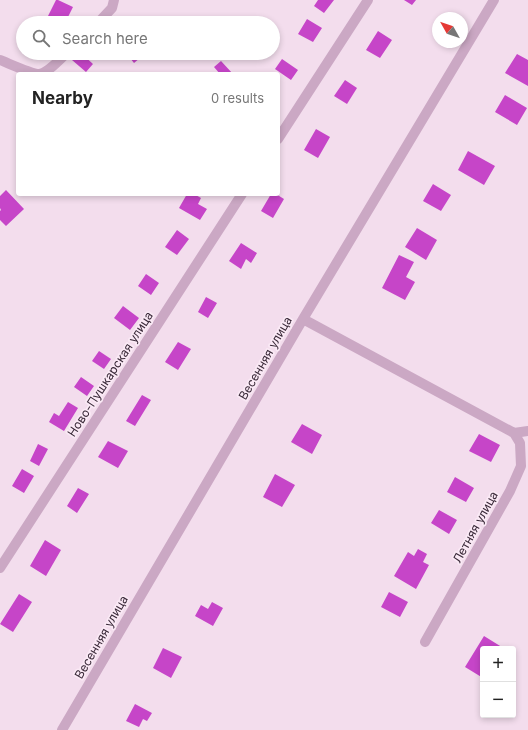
<!DOCTYPE html>
<html lang="en">
<head>
<meta charset="utf-8">
<style>
	:root { --surface:#fff; --page:#f6f6f6; --text:#222; --muted:#767676; --line:#e0e0e0 }
	body { margin:0; font-family:Inter,sans-serif; background:var(--page); color:var(--text) }
	.controls { position:absolute; right:12px; bottom:12px; display:grid; overflow:hidden; border-radius:4px; box-shadow:0 2px 6px #0003 }
	.controls button { width:36px; height:36px; display:grid; place-items:center; padding:0; border:0; border-bottom:1px solid var(--line); background:var(--surface); color:var(--text); font:20px sans-serif }
	.compass { position:absolute; left:432px; top:12px; width:36px; height:36px; border-radius:50%; background:var(--surface); box-shadow:0 2px 6px #0003; rotate:310deg }
	.list { margin:0; padding:0; list-style:none }
	h2 { display:flex; justify-content:space-between; align-items:center; height:52px; margin:0; padding:0 16px; font-size:17px }
	h2 small { font-size:13px; font-weight:400; color:var(--muted) }
	.icon { flex:none; width:22px; height:22px; fill:none; stroke:currentColor; stroke-width:2; stroke-linecap:round; stroke-linejoin:round }
	.map { position:relative; flex:none; width:528px; height:730px; overflow:hidden }
	.search { position:absolute; background:var(--surface); box-shadow:0 2px 6px #0003; left:16px; top:16px; width:264px; height:44px; display:flex; align-items:center; gap:10px; box-sizing:border-box; padding:0 14px; border-radius:22px; color:var(--muted); font-size:15px }
	.panel { position:absolute; background:var(--surface); box-shadow:0 2px 6px #0003; left:16px; top:72px; width:264px; height:124px; border-radius:4px }
	.map>svg:first-child { display:block }
</style>
</head>
<body>
<div class="map">
<svg width="528" height="730" viewBox="0 0 528 730">
	<rect width="100%" height="100%" fill="#f3dded"/>
	<path fill="#c645c8" d="M56,0H58L73,7L65,23H61L48,16Z
		M318,0H334L324,13L314,6Z
		M404,0H416L412,5Z
		M307,19L322,28L313,42L298,34Z
		M378,31L392,40L380,58L366,50Z
		M79,53H81L93,64L86,72L72,60Z
		M126,53H146L134,63Z
		M517,54L528,60V86L505,73Z
		M282,59L298,70L291,80L275,69Z
		M221,61L233,74H220L214,67Z
		M345,80L357,88L347,104L334,96Z
		M505,95L527,108L517,125L495,112Z
		M316,129L330,137L318,158L304,150Z
		M468,151L495,166L484,185L458,170Z
		M433,184L451,195L441,211L423,201Z
		M6,190L24,209L6,226L0,220V211L1,210L0,208V196Z
		M187,194H194L201,198L198,204L207,209L200,220L179,208Z
		M271,194H276L284,199L273,218L261,211Z
		M417,228L437,240L426,260L405,247Z
		M177,230L189,239L177,255L165,247Z
		M241,243L257,253L251,263L246,259L241,269L229,261Z
		M399,255L414,262L406,277L415,282L405,300L382,288Z
		M146,274L159,283L151,295L138,286Z
		M206,297L217,303L208,318L198,312Z
		M123,306L139,318L130,330L114,318Z
		M178,342L191,349L178,370L165,362Z
		M99,351L111,359L104,369L92,361Z
		M81,377L94,386L87,396L74,387Z
		M142,395L151,400L135,426L126,421Z
		M68,402L78,408L64,431L49,422L54,413L59,416Z
		M302,424L322,435L312,454L291,442Z
		M479,434L500,445L491,462L469,451Z
		M108,441L128,451L118,468L98,457Z
		M38,444L48,449L39,466L30,461Z
		M22,469L34,476L24,493L12,486Z
		M275,474L295,485L282,507L263,497Z
		M455,477L474,488L466,502L447,492Z
		M78,488L89,494L77,513L67,506Z
		M439,510L457,520L449,534L431,523Z
		M45,540L61,550L46,576L30,566Z
		M418,549L427,554L423,562L429,565L416,589L394,576L408,552L414,556Z
		M389,592L408,602L400,617L381,607Z
		M19,594L32,602L13,632L0,624Z
		M212,602L223,608L213,626L195,616L201,605L208,609Z
		M484,636L505,649H483V678L465,667Z
		M163,648L182,657L171,678L153,668Z
		M135,704L152,713L147,721L143,719L139,727L126,721Z"/>
	<g fill="none" stroke-linecap="round" stroke-linejoin="round">
		<path stroke="#cba8c4" stroke-width="10" d="M98,23L112,8L114,0
			M0,60C8,63 32,74 39,74C48,73 60,59 67,53
			M278,139L368,0
			M303,319L514,433
			M514,433L528,431
			M0,568L242,194
			M425,642L510,491L521,466L520,443L514,433
			M62,730L303,319L494,0"/>
	</g>
	<g text-anchor="middle" dominant-baseline="central" stroke-width="3.5" stroke-linejoin="round" paint-order="stroke">
		<g font-size="12" fill="#382837" stroke="#fae9f5">
			<text transform="translate(265 358) rotate(-60)">Весенняя улица</text>
			<text transform="translate(110 374) rotate(-57)">Ново-Пушкарская улица</text>
			<text transform="translate(475 527) rotate(-61)">Летняя улица</text>
			<text transform="translate(101 637) rotate(-60)">Весенняя улица</text>
		</g>
	</g>
</svg>
<div class="controls">
<button>+</button>
<button>−</button>
</div>
<svg class="compass" viewBox="-18 -18 36 36"><path d="M0-13l5 13h-10z" fill="#e53935"/><path d="M0 13l5-13h-10z" fill="#767676"/></svg>
<div class="search"><svg class="icon" aria-label="search" viewBox="0 0 24 24"><circle cx="10" cy="10" r="6"/><path d="M15 15l6 6"/></svg>Search here</div>
<section class="panel">
<h2>Nearby<small>0 results</small></h2>
<ul class="list">
</ul>
</section>
</div>
</body>
</html>
